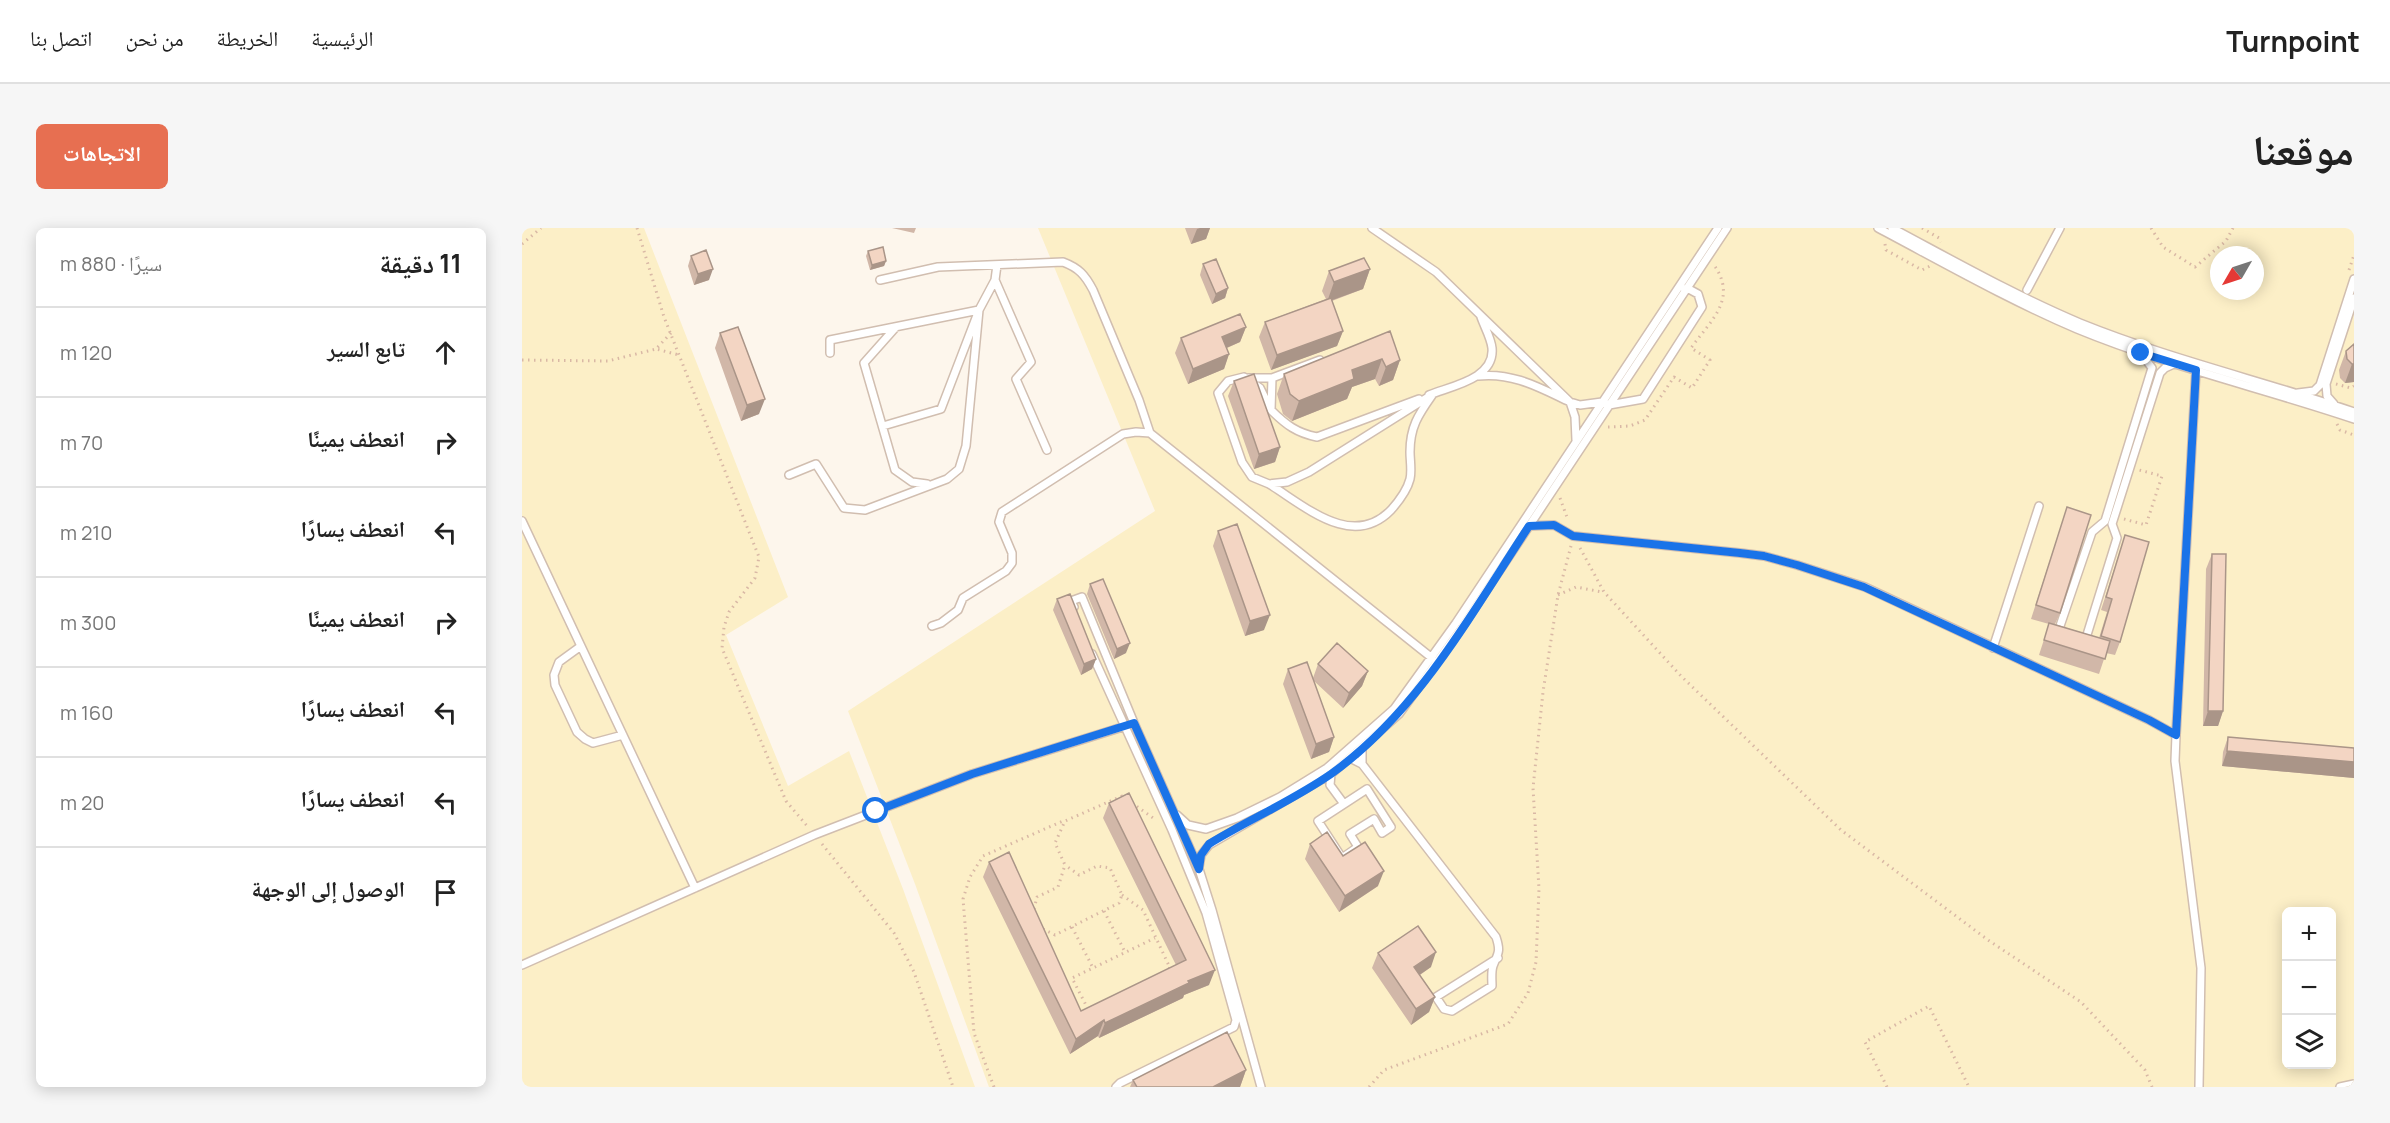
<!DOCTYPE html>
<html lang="ar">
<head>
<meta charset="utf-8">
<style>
	:root { --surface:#fff; --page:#f6f6f6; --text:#222; --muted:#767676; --line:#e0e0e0; --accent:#e76f51 }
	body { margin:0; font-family:Manrope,"Noto Naskh Arabic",sans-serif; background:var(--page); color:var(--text); direction:rtl }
	.controls { position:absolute; right:18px; bottom:18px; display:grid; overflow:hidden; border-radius:9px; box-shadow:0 3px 15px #0003 }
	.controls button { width:54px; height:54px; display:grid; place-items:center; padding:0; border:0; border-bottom:2px solid var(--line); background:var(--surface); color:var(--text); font:30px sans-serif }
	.compass { position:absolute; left:1688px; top:18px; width:54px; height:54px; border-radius:50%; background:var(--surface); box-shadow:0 3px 15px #0003; rotate:231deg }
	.stop { position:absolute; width:18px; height:18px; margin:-14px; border:4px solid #1a73e8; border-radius:50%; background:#fff }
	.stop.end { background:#1a73e8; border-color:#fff; box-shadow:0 2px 6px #0008 }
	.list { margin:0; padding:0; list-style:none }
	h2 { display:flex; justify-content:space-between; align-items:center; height:78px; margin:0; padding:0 24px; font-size:26px }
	h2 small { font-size:20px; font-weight:400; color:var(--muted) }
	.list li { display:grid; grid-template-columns:39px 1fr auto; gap:18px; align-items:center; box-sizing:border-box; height:90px; padding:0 24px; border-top:2px solid var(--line) }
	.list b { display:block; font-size:22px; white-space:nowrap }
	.list em { font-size:20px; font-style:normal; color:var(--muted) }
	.icon { flex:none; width:33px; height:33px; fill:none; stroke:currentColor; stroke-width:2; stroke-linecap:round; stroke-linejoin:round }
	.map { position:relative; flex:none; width:1832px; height:859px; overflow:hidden; direction:ltr; border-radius:9px }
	header { display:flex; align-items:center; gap:36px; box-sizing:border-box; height:84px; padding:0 30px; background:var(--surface); border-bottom:2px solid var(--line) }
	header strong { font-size:28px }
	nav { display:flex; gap:33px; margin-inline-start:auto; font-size:21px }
	.intro { display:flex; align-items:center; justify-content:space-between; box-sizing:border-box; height:144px; padding:0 36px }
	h1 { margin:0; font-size:42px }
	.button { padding:15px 27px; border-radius:9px; background:var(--accent); color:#fff; font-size:21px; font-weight:700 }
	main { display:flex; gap:36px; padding:0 36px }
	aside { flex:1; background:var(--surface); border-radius:9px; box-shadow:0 3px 15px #0003 }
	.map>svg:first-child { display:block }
</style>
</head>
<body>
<header>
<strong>Turnpoint</strong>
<nav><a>الرئيسية</a><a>الخريطة</a><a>من نحن</a><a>اتصل بنا</a></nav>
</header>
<div class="intro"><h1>موقعنا</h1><a class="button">الاتجاهات</a></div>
<main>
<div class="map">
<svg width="1832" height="859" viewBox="0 0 1832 859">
	<rect width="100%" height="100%" fill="#fdf6ec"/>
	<path fill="#fcefc7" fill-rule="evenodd" d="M3,0H122L266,369L204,407L266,558L327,523L381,661L453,859H0V2Z
		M516,0H1832V859H467L393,656L326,483L633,283ZM1697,27H1733V63H1697ZM1764,684H1810V836H1764Z"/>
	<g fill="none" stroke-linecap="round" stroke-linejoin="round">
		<defs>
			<path id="service" d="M850,0L914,44L1048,174C1018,160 991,144 956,148
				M1356,0C1422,35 1487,72 1555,101C1645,138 1740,160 1832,191
				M1370,0C1432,33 1494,68 1558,95C1647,131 1741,153 1832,184
				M475,37L473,52L509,134L494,151L525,222
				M358,52L416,39L541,34C557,40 563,47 571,62L617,172L628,205
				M1505,62L1538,0
				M374,99L342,135L373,242L390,254L405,256
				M308,125V112L457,82L473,52
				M726,150H750L749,182C764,197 775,205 795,209L897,171
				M750,150L798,132
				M1776,165L1792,163L1798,157L1832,51
				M907,167C929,158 973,151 970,120C969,110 962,98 959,89
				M1812,176L1805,168L1804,156L1832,70
				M1054,212L1053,189L1048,174L1058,177L1080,174L1087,177L1121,171L1180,79L1176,66L1165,60L1162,61
				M267,247L294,236L322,280L343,282L425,251L437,241L444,218L457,82L419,181L361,198
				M747,256C783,278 830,322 869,282C877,273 885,263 888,251C890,243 888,232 888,224C888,198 897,186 911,166L787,244L765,254L747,256L730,249L720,234L696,165L706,153L722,149L738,160L749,182
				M0,293L173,660
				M1007,298L1032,297L1051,308L1218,325L1242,328L1275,337L1343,359L1627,492L1654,507L1653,533L1679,740L1677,859
				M552,379L549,373L560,369L612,495L677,641L690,682L739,859
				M410,398L419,395L436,382L441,370L484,343L490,335V325L477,294L480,284L601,206L614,204L628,205L910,430
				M1540,406L1538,398L1570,304L1583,293L1630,140L1619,125
				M1560,412L1564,410L1595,310L1590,296L1638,145L1643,140L1654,135
				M59,418L37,434L32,447L33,457L55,504L63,511L71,515L101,507
				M1471,420L1517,278
				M570,426L650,602L684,685L714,792L712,799L598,855L594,859
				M1654,507L1674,142
				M828,530L840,536V519
				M840,536L974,709C979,724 976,725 971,738C969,744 970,752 970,758L930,783L922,781L914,769L976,730
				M809,546L808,557L822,576
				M845,561L869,599L860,605L852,591L828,606L836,619L820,630L796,593Z
				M655,587L666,597L684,601L715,590L758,569L805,540L872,481L934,395L1196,0
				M677,639L679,627L687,617L809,546L877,486L940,399L1205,0
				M0,737L292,607L450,546L607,497
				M1818,859L1832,856"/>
		</defs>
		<use href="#service" stroke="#d1beb0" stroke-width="10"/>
		<path stroke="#d9b8a5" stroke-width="3" stroke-dasharray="1.5 4.5" stroke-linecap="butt" d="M115,0L142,89L237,329L233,350L207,384L202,399L200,420L264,573L286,599
			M1400,0L1417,10L1419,14
			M1629,0L1641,19L1673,39L1704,13L1711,0
			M0,16L19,0
			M1363,16L1364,22L1400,42L1408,38
			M1827,42L1832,27
			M149,105L134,121L157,127
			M0,132L86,133L134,121
			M1814,156L1829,160L1832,158
			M1815,196L1818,202L1832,207
			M1086,199L1108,198L1123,192L1152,149L1170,160L1188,132L1169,120C1189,92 1216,71 1192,37
			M1038,270L1046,292
			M1602,291L1624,297L1640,248L1617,242
			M1058,320L1082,364L1159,448L1319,602L1466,712L1559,774L1623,842L1630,859
			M1036,367L1054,359L1080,364
			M610,575L634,592
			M300,616L372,705L392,744L431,859
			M600,667L621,682L648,740L645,742
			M512,681L515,669L536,659L543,637L533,615L543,593L600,568L602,569
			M582,683L603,724
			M550,699L571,740L633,710
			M521,701L533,707L597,675L600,667L588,640L575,638L557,647L543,637
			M566,781L550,750L571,740
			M472,859L452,805L441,671L448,649L461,628L541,593
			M847,859L862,842L986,796L1006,765L1014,734L1017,661L1011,560L1021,464L1036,367L1049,318
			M1365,859L1343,814L1407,778L1447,859"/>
		<use href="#service" stroke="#fff" stroke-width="7"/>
	</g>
	<path fill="#d1b7a8" d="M370,0H394L392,5Z
		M663,0H688L684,11L669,16Z
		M346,23L364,33L362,38L348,42L344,28Z
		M169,28L187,52L172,57L166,38Z
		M681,36L706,60L703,70L690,76L678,47Z
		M848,41L841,61L810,73L821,103L815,118L749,142L737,109L743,94L804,71L800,63L807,43Z
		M724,99L718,114L705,120L707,126L702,141L666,156L653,125L659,110Z
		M868,103L878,132L871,152L857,158L853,151L830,159L825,171L770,193L761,186L755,166L762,146Z
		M198,105L237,186L219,193L193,120Z
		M1832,116V154L1823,155L1818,150L1817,142L1824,123Z
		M712,153L758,219L753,234L732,241L706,168Z
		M1545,279L1538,385L1533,396L1577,410L1585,384L1579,382L1603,307L1598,414L1593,427L1584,425L1577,446L1517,427L1527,396L1509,391Z
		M696,303L742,402L723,408L691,318Z
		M1690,326L1701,483L1696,498H1681L1684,341Z
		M568,356L604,425L592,431L565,366Z
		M535,371L574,431L570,441L559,447L531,382Z
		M796,436L846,443L840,458L821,480L792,453L812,509L807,524L789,531L761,456L766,441L791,450Z
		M1706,509L1832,520V550L1700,538L1701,524Z
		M587,575L687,757L662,767L661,770L577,810L576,808L548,826L461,649L467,634L559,783L654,737L581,590Z
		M788,616L821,628L856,658L817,684L783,631Z
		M856,725L909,739L898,747L913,769L907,784L889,797L850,740Z
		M724,842L718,859H608L611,852Z"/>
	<path fill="#aa9588" d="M678,0H688L684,11L669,16L675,1Z
		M364,33L362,38L348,42L350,37Z
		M191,41L187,52L172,57L176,46Z
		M848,41L841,61L805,74L812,54Z
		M706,60L703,70L690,76L694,66Z
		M724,99L718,114L695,124L700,109Z
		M821,103L815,118L749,142L755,127Z
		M707,126L702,141L666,156L671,141Z
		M860,131L853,151L830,159L825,171L770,193L777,173L830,142Z
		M878,132L871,152L857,158L864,139Z
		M1830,136H1832V154L1823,155Z
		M243,171L237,186L219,193L225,177Z
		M758,219L753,234L732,241L737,226Z
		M748,387L742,402L723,408L728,393Z
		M608,415L604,425L592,431L595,421Z
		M574,431L570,441L559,447L562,436Z
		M846,443L840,458L821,480L827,465Z
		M1686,483H1701L1696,498H1681Z
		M812,509L807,524L789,531L794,516Z
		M1705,523L1832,534V550L1700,538Z
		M862,643L856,658L817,684L823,668Z
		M914,724L909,739L887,754L892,739Z
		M693,742L687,757L662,767L661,770L577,810L583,795L666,753Z
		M913,769L907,784L889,797L894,781Z
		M582,792L576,808L548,826L554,811Z
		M724,842L718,859H691Z"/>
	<path fill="#f3d5c3" stroke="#aa9588" stroke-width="1.5" d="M361,19L364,33L350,37L346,23Z
		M184,22L191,41L176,46L169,28Z
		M842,30L848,41L812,54L807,43Z
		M694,31L706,60L694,66L681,36Z
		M809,70L821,103L755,127L743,94Z
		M718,86L724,99L700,109L707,126L671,141L659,110Z
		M216,99L243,171L225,177L198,105Z
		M868,103L878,132L864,139L860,131L830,142L832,151L777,173L768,166L762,146Z
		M1832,116V136H1830L1825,131L1824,123Z
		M732,146L758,219L737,226L712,153Z
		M1545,279L1569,287L1538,385L1514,377Z
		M715,296L748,387L728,393L696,303Z
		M1603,307L1627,314L1598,414L1579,408L1590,371L1584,369Z
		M1690,326H1704L1701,483H1686Z
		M581,351L608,415L595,421L568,356Z
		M548,366L574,431L562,436L535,371Z
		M1527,395L1588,413L1583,431L1522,412Z
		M815,415L846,443L827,465L796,436Z
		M785,434L812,509L794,516L766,441Z
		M1706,509L1832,520V534L1705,523Z
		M607,565L693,742L666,753L667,755L583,795L582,792L554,811L467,634L487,624L559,783L664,732L587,575Z
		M805,604L821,628L843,614L862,643L823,668L788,616Z
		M896,698L914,724L892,739L913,769L894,781L856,725Z
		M705,804L724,842L691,859H615L611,852Z"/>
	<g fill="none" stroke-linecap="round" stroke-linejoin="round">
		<path stroke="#1a73e8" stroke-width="8" d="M354,583L450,546L612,495L677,641L679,627L687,616C726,592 770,573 809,546C896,484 949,386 1007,298L1032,297L1051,308L1218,325L1242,328L1275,337L1342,359L1627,492L1654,507L1674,142L1619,125"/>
	</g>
</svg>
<div class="controls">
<button>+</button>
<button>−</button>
<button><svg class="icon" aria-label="layers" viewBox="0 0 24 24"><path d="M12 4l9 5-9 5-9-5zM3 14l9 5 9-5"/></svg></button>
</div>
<svg class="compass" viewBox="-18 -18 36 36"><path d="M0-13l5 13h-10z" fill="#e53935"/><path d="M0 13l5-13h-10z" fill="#767676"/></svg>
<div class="stop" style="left:354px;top:583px"></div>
<div class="stop end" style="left:1619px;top:125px"></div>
</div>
<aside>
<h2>11 دقيقة<small>سيرًا · 880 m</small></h2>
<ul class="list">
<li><svg class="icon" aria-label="ahead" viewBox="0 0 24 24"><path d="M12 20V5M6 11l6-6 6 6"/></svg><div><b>تابع السير</b></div><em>120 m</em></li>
<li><svg class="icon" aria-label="right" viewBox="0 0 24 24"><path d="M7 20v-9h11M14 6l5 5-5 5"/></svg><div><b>انعطف يمينًا</b></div><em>70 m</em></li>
<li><svg class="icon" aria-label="left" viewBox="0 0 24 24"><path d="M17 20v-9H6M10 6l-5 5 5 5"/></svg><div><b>انعطف يسارًا</b></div><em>210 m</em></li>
<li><svg class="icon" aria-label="right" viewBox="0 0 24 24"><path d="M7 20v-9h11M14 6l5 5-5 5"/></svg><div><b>انعطف يمينًا</b></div><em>300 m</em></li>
<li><svg class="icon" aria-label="left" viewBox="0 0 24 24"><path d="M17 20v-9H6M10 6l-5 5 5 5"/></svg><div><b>انعطف يسارًا</b></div><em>160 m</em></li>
<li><svg class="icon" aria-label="left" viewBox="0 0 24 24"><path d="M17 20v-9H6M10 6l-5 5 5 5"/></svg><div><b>انعطف يسارًا</b></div><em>20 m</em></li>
<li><svg class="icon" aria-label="arrive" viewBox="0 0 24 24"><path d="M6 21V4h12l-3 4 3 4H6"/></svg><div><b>الوصول إلى الوجهة</b></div></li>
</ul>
</aside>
</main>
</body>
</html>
